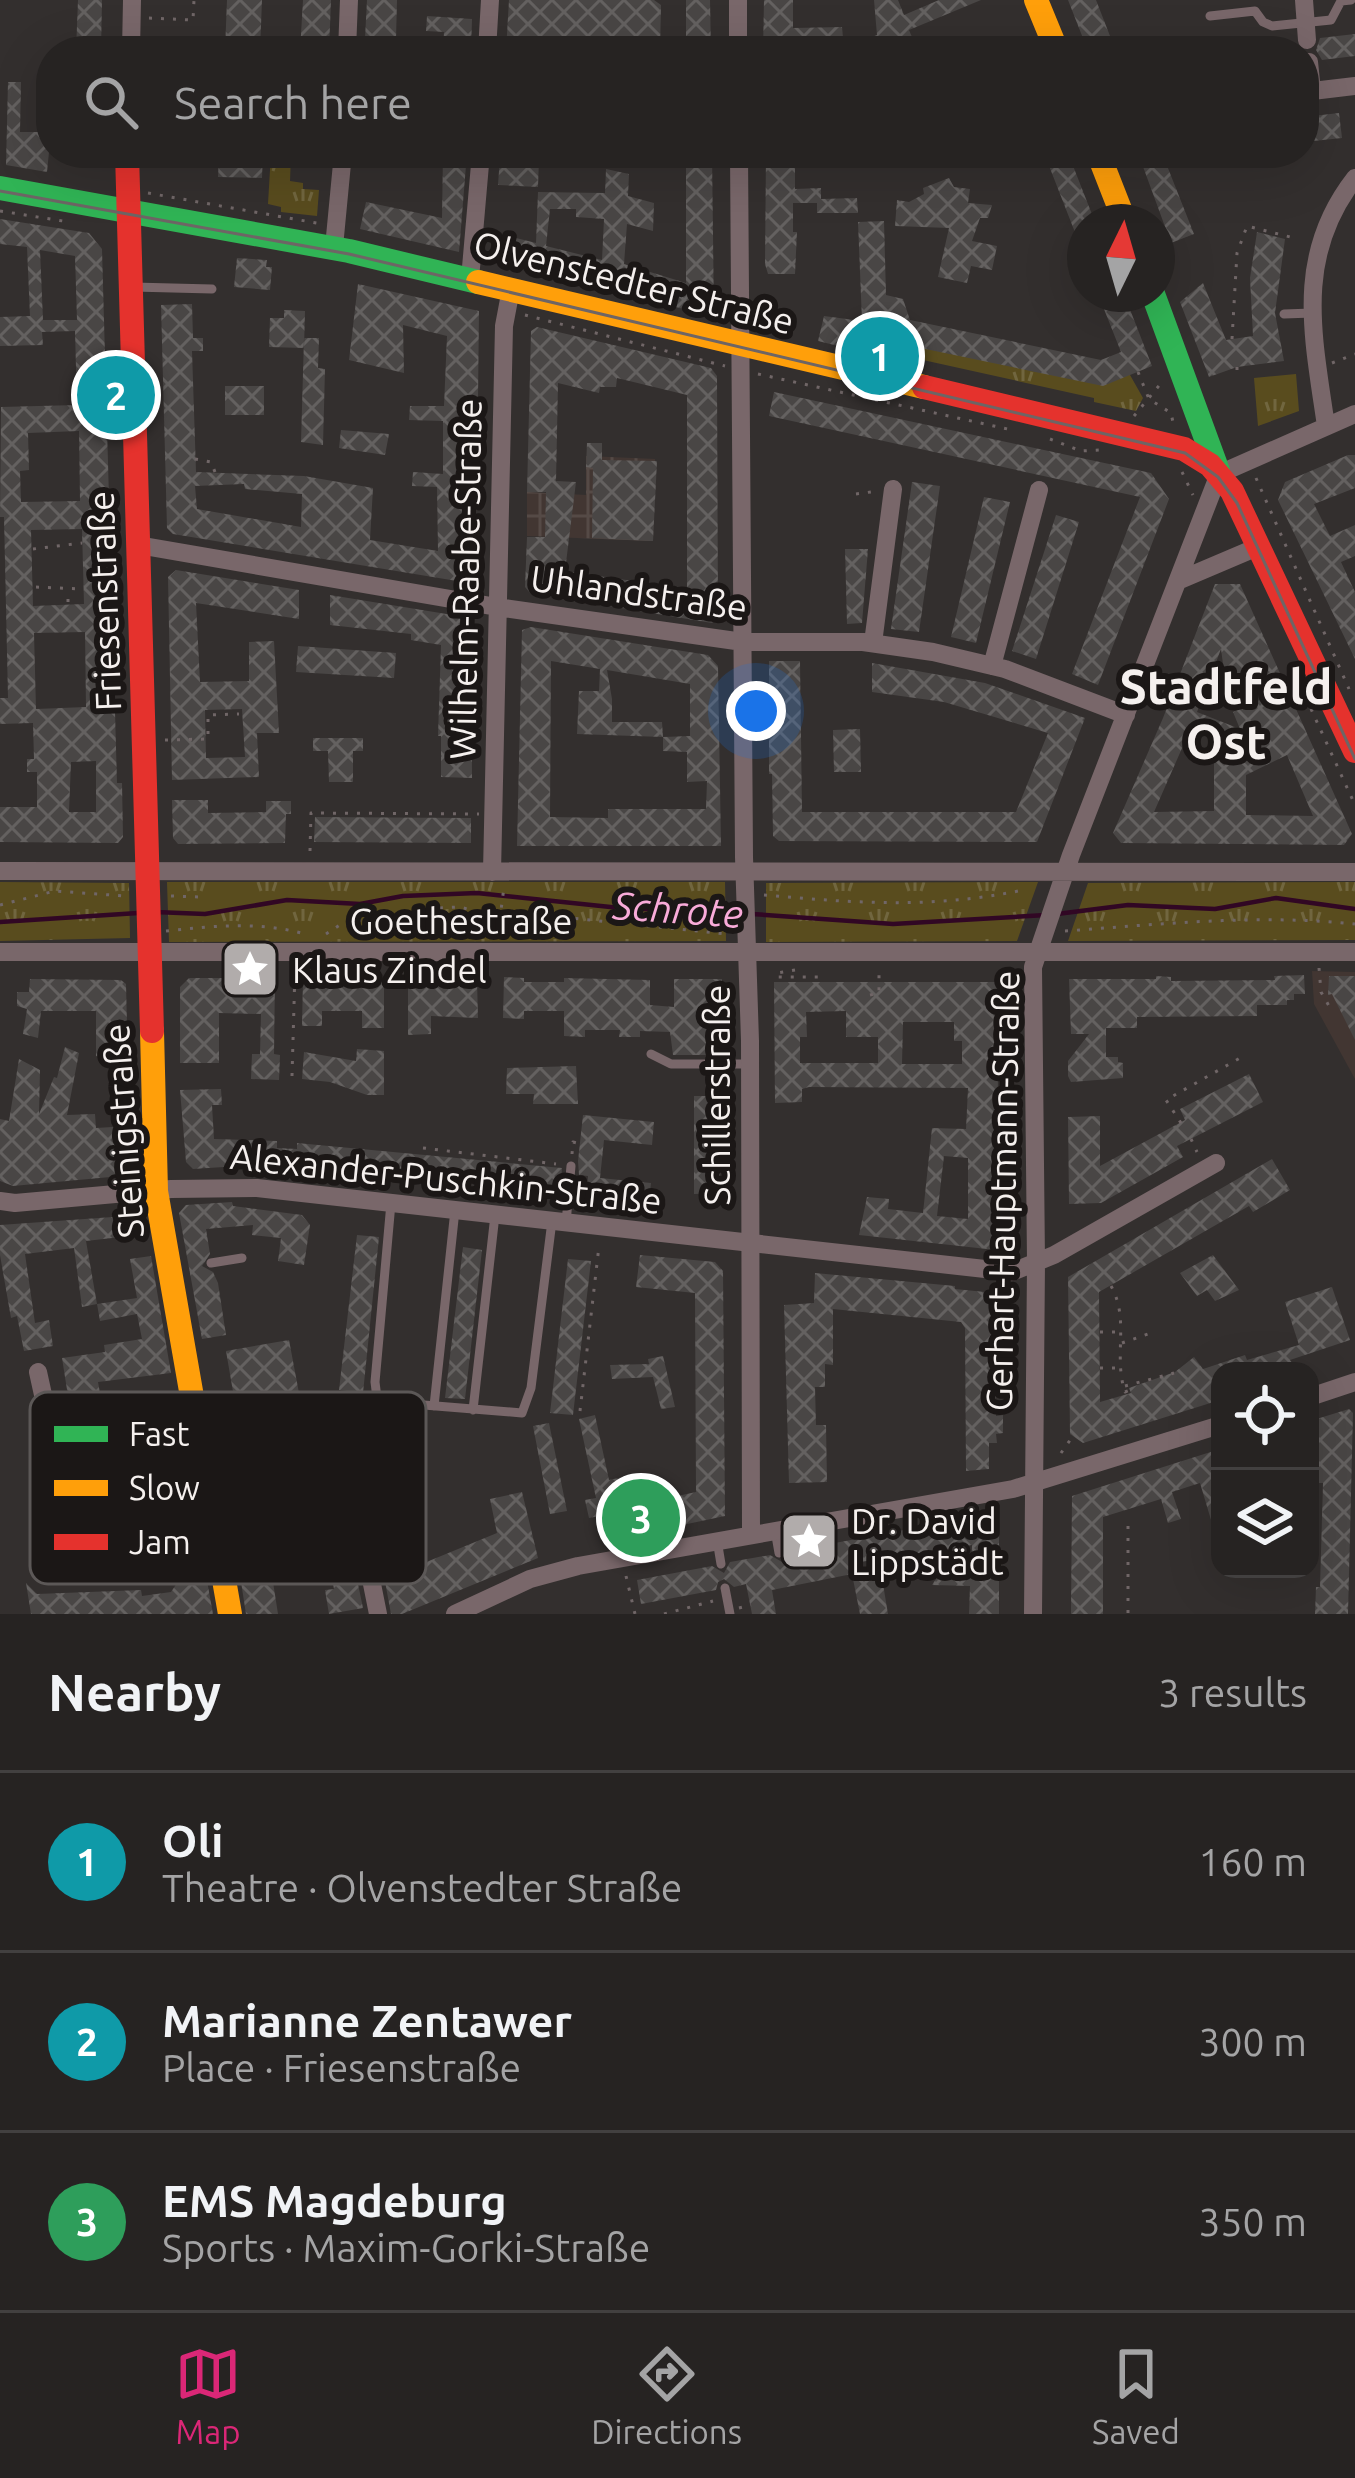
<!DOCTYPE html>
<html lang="en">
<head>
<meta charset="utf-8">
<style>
	:root { --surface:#262322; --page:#322f2f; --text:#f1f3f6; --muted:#a4a4a5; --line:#424040; --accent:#db2777 }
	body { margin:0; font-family:Ubuntu,sans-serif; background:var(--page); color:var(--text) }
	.controls { position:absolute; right:36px; bottom:36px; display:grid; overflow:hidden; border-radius:24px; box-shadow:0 12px 48px #0002 }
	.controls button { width:108px; height:108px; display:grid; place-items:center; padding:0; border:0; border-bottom:3px solid var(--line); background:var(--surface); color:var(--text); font:60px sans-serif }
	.compass { position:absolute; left:1067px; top:204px; width:108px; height:108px; border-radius:50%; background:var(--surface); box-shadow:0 12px 48px #0002; rotate:5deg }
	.you { position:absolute; left:756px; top:711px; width:42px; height:42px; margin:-30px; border:9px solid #fff; border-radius:50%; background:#1a73e8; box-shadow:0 0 0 18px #1a73e833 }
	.badge { display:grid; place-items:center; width:78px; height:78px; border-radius:50%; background:var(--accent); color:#fff; font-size:39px; font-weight:700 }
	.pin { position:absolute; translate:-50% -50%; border:6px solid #fff; box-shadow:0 3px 12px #0006 }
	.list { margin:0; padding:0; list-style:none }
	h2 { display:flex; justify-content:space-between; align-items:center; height:156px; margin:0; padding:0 48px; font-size:51px }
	h2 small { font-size:39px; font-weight:400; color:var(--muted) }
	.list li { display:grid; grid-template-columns:78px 1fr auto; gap:36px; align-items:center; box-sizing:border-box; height:180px; padding:0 48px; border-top:3px solid var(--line) }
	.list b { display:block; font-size:45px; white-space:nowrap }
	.list p { margin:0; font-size:39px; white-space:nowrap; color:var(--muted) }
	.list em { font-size:39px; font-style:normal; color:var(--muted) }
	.icon { flex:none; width:66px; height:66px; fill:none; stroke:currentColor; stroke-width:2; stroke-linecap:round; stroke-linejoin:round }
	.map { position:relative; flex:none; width:1355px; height:1614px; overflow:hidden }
	.search { position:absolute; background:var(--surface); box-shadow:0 12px 48px #0002; left:36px; right:36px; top:36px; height:132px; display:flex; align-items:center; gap:30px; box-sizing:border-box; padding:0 42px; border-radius:48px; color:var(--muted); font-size:45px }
	.sheet { height:696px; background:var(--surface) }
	nav { display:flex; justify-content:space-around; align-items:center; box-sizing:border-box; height:168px; border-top:3px solid var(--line); background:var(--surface); font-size:33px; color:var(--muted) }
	nav a { display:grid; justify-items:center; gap:6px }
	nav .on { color:var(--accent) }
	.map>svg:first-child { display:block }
</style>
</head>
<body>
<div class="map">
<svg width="1355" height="1614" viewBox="0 0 1355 1614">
	<defs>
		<pattern id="industrial-grid" width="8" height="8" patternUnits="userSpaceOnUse" patternTransform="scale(3)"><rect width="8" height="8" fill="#423632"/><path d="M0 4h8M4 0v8" fill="none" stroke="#554a46"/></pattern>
		<pattern id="grass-tufts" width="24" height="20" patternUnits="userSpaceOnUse" patternTransform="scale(3)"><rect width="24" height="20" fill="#594c1e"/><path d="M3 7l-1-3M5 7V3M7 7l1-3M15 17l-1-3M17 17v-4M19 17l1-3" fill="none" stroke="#71663f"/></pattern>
		<pattern id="building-cross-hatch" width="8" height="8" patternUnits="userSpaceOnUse" patternTransform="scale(3)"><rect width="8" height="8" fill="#494645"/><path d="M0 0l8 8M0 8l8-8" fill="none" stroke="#646160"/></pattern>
	</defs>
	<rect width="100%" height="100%" fill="#332f2e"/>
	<path fill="#423632" d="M1312,971L1355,972V1079L1314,1004Z"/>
	<path fill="url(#industrial-grid)" d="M586,456L655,459L653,541L527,536V492L586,495Z"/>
	<path fill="url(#grass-tufts)" d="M271,153H291L290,181L303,183V189L319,190L317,216L281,212V207L268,204Z
		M911,344L1130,375L1143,398L1136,411L1094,402V398L923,360L921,364L907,363Z
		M1296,374L1299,411L1258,426L1254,378Z
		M0,882L129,883L130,938L0,941Z
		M167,882H725L726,941L169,942Z
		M1038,882L1017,941L766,942V883Z
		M1355,882V940L1068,941L1088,883Z"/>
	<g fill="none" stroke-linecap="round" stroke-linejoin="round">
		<path stroke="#310724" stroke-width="4.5" d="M155,912L205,914L287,900L360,904L403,896L477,893L620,908L741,913
			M752,914L893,924L1046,915
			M1057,914L1128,905L1215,909L1276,898L1355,909
			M0,922L138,913"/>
	</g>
	<path fill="url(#building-cross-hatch)" fill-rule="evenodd" d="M78,0H102L101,51H76Z
		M227,0H262L260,51L225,50Z
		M303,0H331L329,51H300Z
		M367,0H397L396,39L365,38Z
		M509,0H654L661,5L660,51H506Z
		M686,0H710L711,51H686Z
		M764,0H793V28L842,27L844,48L877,35L874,0H898L904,15L939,0H981L909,30L918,51H763Z
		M1068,0H1096L1110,36L1105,38L1111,51H1088Z
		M427,16L472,19L471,51H443L444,32L426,31Z
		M1355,34V56L1322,60L1316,50L1320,38Z
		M8,82H21L20,132H51L47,172L6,165Z
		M1339,113L1342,138L1304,142V117Z
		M219,153H263L262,178L218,177Z
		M443,153H467L459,252L360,229L366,202L442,218Z
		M686,153H712L714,317L492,259L496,233L536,243L538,192L605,193L606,169L629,174L628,196L654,203L653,231L627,224L624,264L686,283ZM550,209H576V217L604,219L602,260L546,246Z
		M766,153H795V189L821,188V199L857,198L858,213H817V203H793V232H797L795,274H768L765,264Z
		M1044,153H1068L1095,222H1085V258Z
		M1138,153H1162L1194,234L1171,243Z
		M500,157L539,159L538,187L498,185Z
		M949,178L954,187L970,189L968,203L992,205L988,218H980L972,241L997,246L992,270L971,266L967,283L938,277L949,228L895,226L897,200L909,202L924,194L923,188Z
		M0,219L89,233L102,249L117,783H122L123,837L118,843L0,842V807H37V772H27V759H34L33,723L0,724V698H8L4,517H0L1,407L77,405L75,331L42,332L43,345L0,346V317L30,316L27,247L0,244ZM40,250L75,256L77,320H43ZM79,431L80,501L21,502L20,471L29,470L28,433ZM82,529L84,604L33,606L31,530ZM85,632L86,707L36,709L34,633ZM96,761V812H69L71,762Z
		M884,221L886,295L903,299L910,320L1101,360L1121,352L1098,294H1124L1152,366L1103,386L911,346L907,363L818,341L824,316L862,321L858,222Z
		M1257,232L1285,239L1275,313L1284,361L1237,367L1209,377L1180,302L1203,283L1226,340L1253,336L1250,278Z
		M237,258L267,260L266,267H272L270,290L234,287Z
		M358,284L479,311L476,578L469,583L173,534L167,528L161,305L192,304L193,338H203V351H192L196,472L304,476L373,488L370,540L438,551L437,487L412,486L413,472L443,474V421L409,420L410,406H444L447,336L403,325L404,373L349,360ZM244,484L245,489L302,494L301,527L197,509L195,486Z
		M284,310L305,311L304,348L269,347L270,318H284Z
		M537,327L711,368L717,376L718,618L712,623L530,593L525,587L527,537H545L546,492H527L531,331ZM617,378L687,395V589L565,571L576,482L556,481L558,383L599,393L600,387H616Z
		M304,338H319L318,368L325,369L323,445L301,442Z
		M225,386H264V415H225Z
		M774,392L1151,473L1169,499L1098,685L1072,674L1140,497L769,416Z
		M341,430L389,434L385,455L339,448Z
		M587,443H602V460L657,461L653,541L592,538L593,468L586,467Z
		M1348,455H1355V488L1314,504L1330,536L1355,525V556L1341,562L1355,592V659L1278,500L1285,482Z
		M912,482L940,486L919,632L891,629Z
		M984,497L1010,502L976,643L951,637Z
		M1056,515L1079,522L1036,659L1012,651Z
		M845,549H868L862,623L847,624Z
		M176,570L299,590V619L196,603L200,682L249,681V642L274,641L279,733H257L259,777L172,780L168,577ZM242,709L245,757L206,758L205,710Z
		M1215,584H1240L1352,834L1344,845L1121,843L1113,833L1163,718ZM1221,649L1226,686L1252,674L1264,698L1233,712L1240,729L1197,712ZM1190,730L1214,737V811L1154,812ZM1287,755L1313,816L1246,815V775Z
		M330,595L471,618L472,778L441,777V736H438L441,645L411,640V634L330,625Z
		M531,627L708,655L718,666L721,846H517L522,630ZM551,661L600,669L599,691H579L577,734L663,737V751L687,752V782L707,781L706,809H608V818L550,817ZM607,670L690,684V736L663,737L662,722H612V699Z
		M298,646L396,653L394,678L296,672Z
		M769,661H800L802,812H1016L1048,733L944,702L872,692V663L985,683L1085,718L1037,842L779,841L773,836L772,774H769Z
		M860,729L861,772H834L833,730Z
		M313,738H363V751H353V782H329L328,751H313Z
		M172,800H208V813L266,812V801H291V814H286L285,843L178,844L173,838Z
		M315,817L471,818V843L314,842Z
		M1304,975L1305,994H1294V1000H1287V1005H1257V1016L1137,1017V1028H1106V1057H1118V1062L1123,1063V1078L1071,1082L1068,1076V1061L1089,1034H1071L1069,979H1156V976L1171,977V981L1275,980L1274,976Z
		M1329,976H1355V1040L1332,994L1328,995Z
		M504,977L524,978V982H564V978L650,980V1005L674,1007V979H722V1055H673L670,1032L640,1031V1037H619L620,1030H585V1037L564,1036V1011H524V1019L503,1018Z
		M189,978H275L274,1054L280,1055L279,1080L251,1079L252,1054H260L261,1014L219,1013V1063H180V987Z
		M30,979L121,980L126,984L128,1065L96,1056V1011H41L38,1038L23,1034L27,1009L17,1006V992H29Z
		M303,979H384V1028H362V1011H322V1026H302Z
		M408,980H477L478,1018L431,1016V1034L408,1035Z
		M774,982H999L996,1250L859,1235L867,1197L889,1199L888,1209L923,1213L932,1128L966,1129L968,1088L809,1087L802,1089V1102L775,1103ZM846,1011V1037H878V1063H800V1037H807L806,1012ZM903,1022H954V1041H962V1064H902ZM944,1156L968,1158V1219L937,1216Z
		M65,1047L79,1053L67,1115L95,1114L96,1128L129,1126L132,1175L13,1186L0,1181V1119L9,1121L19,1059L40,1070L39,1114L54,1077L57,1078Z
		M357,1049L384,1051V1095H367L330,1082L302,1079L304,1052L356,1061Z
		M576,1066L578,1104H533L534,1094H506L507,1068Z
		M1249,1074L1263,1102L1177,1146L1183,1157L1101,1203L1069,1204L1068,1117L1100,1116V1166L1185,1120L1180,1109Z
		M221,1089L222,1105H212L214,1139L277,1141V1148L297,1149V1143L562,1168L560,1192L402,1175L401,1182L239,1166L193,1169L186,1162L180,1090Z
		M694,1096H719L720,1193L694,1194Z
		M583,1115L654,1122L652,1145L604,1140L600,1178L651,1183L648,1210L586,1204L588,1176L579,1175L578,1161Z
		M1272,1159L1290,1190L1253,1212L1249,1206L1099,1292L1100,1402L1131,1393L1129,1388L1175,1372L1194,1357L1203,1369L1245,1355L1247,1360L1299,1345L1285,1302L1332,1287L1350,1340L1290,1360L1298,1371H1220V1400L1083,1443L1070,1434L1068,1277Z
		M232,1202L233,1206L302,1215L310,1225L304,1265L278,1261L281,1238L252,1235L253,1225L206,1229L210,1254L202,1266L213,1272L218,1283L226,1335L202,1339L179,1213L186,1205Z
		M141,1215L147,1234L86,1241L97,1304L82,1307L74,1248L25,1254L35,1323L49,1320L53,1346L24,1351L17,1316L11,1318L0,1255V1225Z
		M357,1235L379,1237L363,1393L339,1390Z
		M463,1247L482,1250L465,1399L445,1398Z
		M640,1255L715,1262L723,1271L725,1516L621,1538L616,1513L589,1518L585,1500L596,1498L579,1419L595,1415L609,1480L641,1473L646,1496L658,1494L659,1500L696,1492L695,1293L636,1287Z
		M1213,1255L1239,1290L1215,1301L1207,1290L1197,1296L1180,1273Z
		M151,1256L171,1373L98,1382L103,1410L71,1415L62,1358L105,1352L104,1345L142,1339L137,1314L100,1321L97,1304L137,1298L130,1259Z
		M568,1259L591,1261L573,1415L550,1413Z
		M815,1273L955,1286V1289L995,1293V1326H1003V1343H995V1379L996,1416L1003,1415V1433L996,1434L997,1443H989V1469L966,1471L965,1328L961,1322L833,1309V1365L825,1364V1387H815L816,1425H826L827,1482L789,1483L784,1305L814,1303Z
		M289,1340L302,1409L251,1418L260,1465L224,1471L219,1442L241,1438L226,1351Z
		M663,1356L675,1407L661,1409L653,1377L612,1379L610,1365L649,1364L648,1359Z
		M1349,1409L1353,1413L1348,1614H1315L1316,1587H1320L1323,1483H1318L1319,1463L1310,1456V1421Z
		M549,1423L567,1511L550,1514L533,1426Z
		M1220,1449V1480L1213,1482L1220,1504V1539L1217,1540L1200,1483L1172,1492L1181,1519L1168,1523L1161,1499L1103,1517V1614H1071L1072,1496Z
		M522,1492L538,1558L402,1614H391L384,1576L426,1569L424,1563L497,1533L490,1499Z
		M989,1514L999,1521V1614H969L970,1586L932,1585L940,1573H971L972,1545L860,1562L861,1571L881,1572L888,1614H860L852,1574L772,1590L776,1614H752L746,1584L734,1587L724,1579L718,1582L716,1590L641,1604L637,1580L712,1566L724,1573L730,1562L770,1555L782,1562L787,1556L799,1557L803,1549Z
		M270,1563L278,1614H246L239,1569Z
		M206,1575L213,1614H31L26,1583L37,1594L141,1590L142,1596L171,1592L179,1580Z
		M352,1576L353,1584H358L363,1608L329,1614L325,1590L334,1589L332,1579Z"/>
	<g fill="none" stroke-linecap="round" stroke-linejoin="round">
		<path stroke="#706667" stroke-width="3" stroke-dasharray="3 9" stroke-linecap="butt" d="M149,18L193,20L194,0
			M192,51L193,28
			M147,159L188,161V153
			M148,193L322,224
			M0,211L63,221
			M525,315L725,366
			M1232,339L1237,253L1247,226L1298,239
			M1332,363L1355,354
			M1237,367V370
			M1138,372L1149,399L1171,413L1174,427
			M758,374L1012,430
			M1134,416L1162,382
			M1050,439L1081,451L1099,450
			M195,459L211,462L215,472
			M1182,472L1193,495
			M1256,478L1349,689
			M856,494L878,491
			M33,549L82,543
			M36,587L83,589
			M68,602V590
			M1306,698L1355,805
			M165,740L208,739V715L239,714
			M310,851L311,813L479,814
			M764,895C854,903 934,909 1023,890
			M171,896L199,897
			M0,905L55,891L125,896
			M166,931C214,926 258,921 305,934
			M1065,931C1162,924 1258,914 1355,924
			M326,934L346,921L394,919L416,909L460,907L500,918L504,887
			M487,934L500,918H571L727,934
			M1319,968L1321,992L1329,1006
			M795,970L777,973V977H818V969
			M870,995L879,993V968
			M292,1076L295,970
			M1181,1123L1166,1100L1240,1058
			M1191,1139L1197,1152
			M423,1148L556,1164
			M572,1154L573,1142L577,1143
			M1111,1286C1130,1319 1113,1356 1125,1392L1130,1390
			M1100,1332H1121
			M1122,1343L1148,1334
			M1100,1368H1116
			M1125,1386L1174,1373
			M580,1411L599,1246
			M1061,1453L1073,1436
			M1128,1526V1614
			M626,1576L635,1614
			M739,1608L751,1605
			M664,1614L713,1601"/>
		<path stroke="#79676a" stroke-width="9" d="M1210,16L1255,11L1263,22L1272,26L1331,20L1341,1L1351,0
			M133,287L212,289
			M1284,314L1312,313
			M651,1054L671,1064H750
			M391,1203L375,1382L377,1398L387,1402L522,1413L531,1388L552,1221
			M566,1223L571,1166
			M211,1263L242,1258
			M434,1406L455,1210
			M473,1410L495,1215
			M789,1527L794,1550
			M775,1530L779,1553
			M717,1540L721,1564
			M725,1588L730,1614"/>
		<path stroke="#79676a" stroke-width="18" d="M738,0V51
			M1304,0L1307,40
			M131,51L132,0
			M347,51L349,0
			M487,51L490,0
			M1309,62L1312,91
			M1304,92L1355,86
			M739,153L744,857L750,1041L751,1533
			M334,247L343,153
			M470,279L481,153
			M1326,426C1313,335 1294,256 1355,178
			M138,545L497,607L743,642H863L933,652L1005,669L1126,715
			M1180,580L1260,546
			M873,643L893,489
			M992,666L1039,490
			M0,871L1355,872
			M492,872L504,326L511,289
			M0,952H1355
			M0,1201L15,1203L171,1189L257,1188L1012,1272L1054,1255L1216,1163
			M38,1372L58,1463
			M1310,1397L1355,1382
			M52,1437L196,1412
			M349,1469L378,1614
			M455,1614L530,1579L578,1566L1013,1489L1220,1425
			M1033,1614L1036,1262L1033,967L1071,855L1219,474L1355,414"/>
		<path stroke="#30b455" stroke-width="24" d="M0,188L349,251L478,282
			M1153,294L1218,471"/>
		<path stroke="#ff9f0a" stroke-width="24" d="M1036,0L1057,51
			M1098,153L1125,222
			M478,282L924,387
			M152,1031L156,1191L230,1614"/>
		<path stroke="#e5322d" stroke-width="24" d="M127,153L152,1031
			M924,387L1184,449L1210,465L1232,491L1355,751"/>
		<path stroke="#6e6565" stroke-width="3" d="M0,191L349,254L1185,453L1218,477L1237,503L1355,759"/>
	</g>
	<defs>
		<symbol id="sight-square" viewBox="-11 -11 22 22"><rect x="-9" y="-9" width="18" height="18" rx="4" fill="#b1acab" stroke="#1b1716"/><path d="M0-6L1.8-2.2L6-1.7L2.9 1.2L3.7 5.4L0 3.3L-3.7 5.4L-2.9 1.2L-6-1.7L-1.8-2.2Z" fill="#fff"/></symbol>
	</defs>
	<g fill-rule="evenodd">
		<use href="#sight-square" x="217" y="936" width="66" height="66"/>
		<use href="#sight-square" x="776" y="1508" width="66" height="66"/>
	</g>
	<g text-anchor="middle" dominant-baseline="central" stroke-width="12" stroke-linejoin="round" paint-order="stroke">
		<g font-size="36" fill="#f5f0ee" stroke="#1b1716">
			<text transform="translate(634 282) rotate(14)">Olvenstedter Straße</text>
			<text transform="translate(465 579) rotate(-89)">Wilhelm-Raabe-Straße</text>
			<text transform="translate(639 592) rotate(8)">Uhlandstraße</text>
			<text transform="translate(104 601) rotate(-92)">Friesenstraße</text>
			<text x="461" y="920">Goethestraße</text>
			<text transform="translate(716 1095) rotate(-90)">Schillerstraße</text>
			<text transform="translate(123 1131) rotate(-94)">Steinigstraße</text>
			<text transform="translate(446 1178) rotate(6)">Alexander-Puschkin-Straße</text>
			<text transform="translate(1002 1191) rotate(-89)">Gerhart-Hauptmann-Straße</text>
		</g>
		<g font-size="36" fill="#f5f0ee" stroke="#1b1716" text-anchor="start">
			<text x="292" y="969">Klaus Zindel</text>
			<text x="851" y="1520">Dr. David<tspan x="851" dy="41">Lippstädt</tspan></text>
		</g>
		<g font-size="39" font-style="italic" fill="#f9abd9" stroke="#1b1716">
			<text transform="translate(678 909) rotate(4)">Schrote</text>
		</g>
		<g font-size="48" font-weight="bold" fill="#f5f0ee" stroke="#1b1716">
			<text x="1226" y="686">Stadtfeld<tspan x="1226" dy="55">Ost</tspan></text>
		</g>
	</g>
	<rect x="30" y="1392" width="396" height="192" rx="18" fill="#1b1716" stroke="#5c5857" stroke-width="3"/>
	<rect x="54" y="1426" width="54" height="16" fill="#30b455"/>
	<rect x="54" y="1480" width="54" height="16" fill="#ff9f0a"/>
	<rect x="54" y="1534" width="54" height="16" fill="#e5322d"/>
	<g font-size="33" fill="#f5f0ee">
		<text x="129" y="1446">Fast</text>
		<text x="129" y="1500">Slow</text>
		<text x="129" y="1554">Jam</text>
	</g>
</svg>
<div class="controls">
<button><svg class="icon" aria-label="locate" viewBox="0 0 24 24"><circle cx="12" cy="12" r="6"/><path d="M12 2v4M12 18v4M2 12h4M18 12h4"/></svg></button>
<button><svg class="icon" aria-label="layers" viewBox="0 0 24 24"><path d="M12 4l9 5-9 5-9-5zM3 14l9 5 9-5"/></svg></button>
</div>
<svg class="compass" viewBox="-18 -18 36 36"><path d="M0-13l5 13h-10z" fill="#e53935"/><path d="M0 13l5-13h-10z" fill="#a4a4a5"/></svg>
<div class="you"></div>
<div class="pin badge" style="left:880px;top:356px;background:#0f9aa8">1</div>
<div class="pin badge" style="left:116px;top:395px;background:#0f9aa8">2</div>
<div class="pin badge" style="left:641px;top:1518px;background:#2e9e5b">3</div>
<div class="search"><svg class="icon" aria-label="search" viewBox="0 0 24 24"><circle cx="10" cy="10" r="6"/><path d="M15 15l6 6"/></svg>Search here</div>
</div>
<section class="sheet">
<h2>Nearby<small>3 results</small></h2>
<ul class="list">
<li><span class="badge" style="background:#0f9aa8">1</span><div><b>Oli</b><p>Theatre · Olvenstedter Straße</p></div><em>160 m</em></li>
<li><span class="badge" style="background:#0f9aa8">2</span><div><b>Marianne Zentawer</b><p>Place · Friesenstraße</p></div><em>300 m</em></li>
<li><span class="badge" style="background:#2e9e5b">3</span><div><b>EMS Magdeburg</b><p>Sports · Maxim-Gorki-Straße</p></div><em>350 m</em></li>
</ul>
</section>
<nav>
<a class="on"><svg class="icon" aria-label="map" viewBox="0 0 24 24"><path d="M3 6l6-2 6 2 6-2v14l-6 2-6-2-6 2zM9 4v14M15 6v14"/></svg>Map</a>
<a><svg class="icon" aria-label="directions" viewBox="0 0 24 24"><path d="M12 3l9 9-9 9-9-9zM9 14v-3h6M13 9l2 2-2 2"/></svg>Directions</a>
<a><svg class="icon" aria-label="saved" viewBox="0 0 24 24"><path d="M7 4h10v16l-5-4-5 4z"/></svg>Saved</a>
</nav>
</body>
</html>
